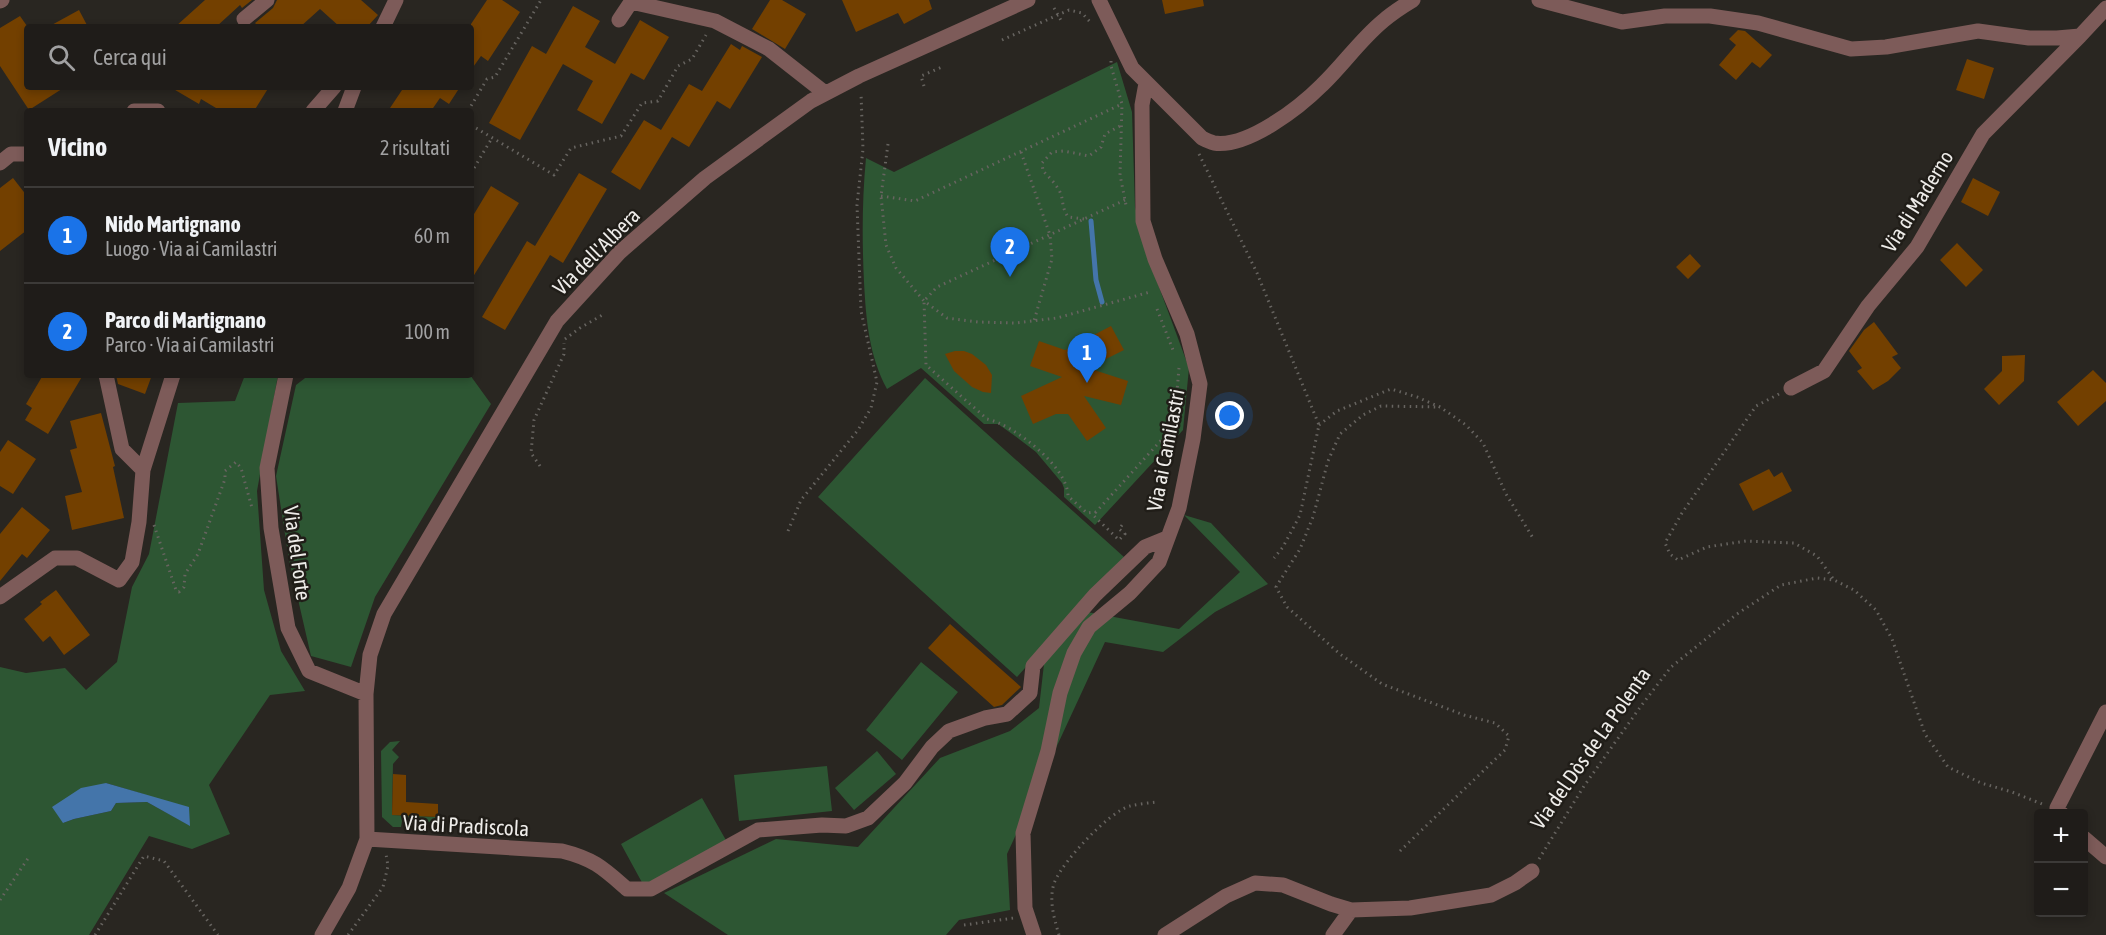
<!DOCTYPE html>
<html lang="it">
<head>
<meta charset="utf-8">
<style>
	:root { --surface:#1f1c19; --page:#272522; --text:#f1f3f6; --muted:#a1a1a2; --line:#3c3a38; --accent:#1a73e8 }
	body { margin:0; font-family:"Asap Condensed",sans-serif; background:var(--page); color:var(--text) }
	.controls { position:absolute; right:18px; bottom:18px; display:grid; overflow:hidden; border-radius:6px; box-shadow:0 3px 9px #0003 }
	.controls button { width:54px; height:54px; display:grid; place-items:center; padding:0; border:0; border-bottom:2px solid var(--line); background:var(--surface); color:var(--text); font:30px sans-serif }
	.you { position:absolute; left:1230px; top:416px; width:21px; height:21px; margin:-15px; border:4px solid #fff; border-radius:50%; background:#1a73e8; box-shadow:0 0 0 9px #1a73e833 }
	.badge { display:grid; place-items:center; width:39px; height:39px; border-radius:50%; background:var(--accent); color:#fff; font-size:20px; font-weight:700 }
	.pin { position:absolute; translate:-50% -50px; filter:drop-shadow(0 2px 3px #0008) }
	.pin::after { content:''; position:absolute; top:32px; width:21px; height:18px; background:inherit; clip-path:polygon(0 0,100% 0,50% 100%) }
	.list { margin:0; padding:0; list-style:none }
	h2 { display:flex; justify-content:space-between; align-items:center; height:78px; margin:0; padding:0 24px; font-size:26px }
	h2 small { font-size:20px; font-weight:400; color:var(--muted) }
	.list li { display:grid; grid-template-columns:39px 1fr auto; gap:18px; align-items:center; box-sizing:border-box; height:96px; padding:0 24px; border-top:2px solid var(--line) }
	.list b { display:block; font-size:22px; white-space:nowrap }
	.list p { margin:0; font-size:20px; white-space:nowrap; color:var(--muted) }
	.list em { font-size:20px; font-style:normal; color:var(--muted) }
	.icon { flex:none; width:33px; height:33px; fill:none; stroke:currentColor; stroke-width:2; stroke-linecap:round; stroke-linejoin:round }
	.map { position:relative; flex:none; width:2106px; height:935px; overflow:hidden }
	.search { position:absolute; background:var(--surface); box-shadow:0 3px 9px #0003; left:24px; top:24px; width:450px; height:66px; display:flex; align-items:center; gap:15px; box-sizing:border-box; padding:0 21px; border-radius:6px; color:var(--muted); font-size:22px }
	.panel { position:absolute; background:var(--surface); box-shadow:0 3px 9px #0003; left:24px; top:108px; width:450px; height:270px; border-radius:6px }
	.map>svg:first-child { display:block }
</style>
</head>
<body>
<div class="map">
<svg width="2106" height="935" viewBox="0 0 2106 935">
	<rect width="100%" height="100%" fill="#292621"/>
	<path fill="#2d5633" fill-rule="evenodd" d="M1117,62L1132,112L1135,207L1149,260L1189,368L1183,430L1095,525L1064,497V488L1062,483L1036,452L1015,436L998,424H984L921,368L887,389C869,356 866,319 864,282C862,240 862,200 866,158L894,172Z
		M245,375H278L257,491L264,590L281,651L305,691L270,695L209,785L230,834L192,849L149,836L89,935H0V667L26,673L65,668L86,690L117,662L132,587L149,554L178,403L235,401ZM106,783L143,794L189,825L147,802L116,803L111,811L74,819L63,823Z
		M309,375H470L491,404L375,597L351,667L311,656L289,560L276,476L296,385Z
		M925,378L1124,557L1017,677L818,497Z
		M1184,515L1211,523L1268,584L1215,612L1163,652L1105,642L1007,854L1010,910L959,920L946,935H728L664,893L776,839L858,847L940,758L1010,731L1039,708L1044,664L1087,612L1179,629L1240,572Z
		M921,662L958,692L902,760L866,730Z
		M400,741L392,750L399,757L393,764L392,815L438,817V822L402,821L401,827H393L382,817L381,751L390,742Z
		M877,751L896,774L854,810L835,788Z
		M827,766L832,811L739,821L734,775Z
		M702,798L727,842L645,888L621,844Z"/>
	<path fill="#4475aa" d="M106,783L189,807L190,826L147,802L116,803L111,811L74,819L63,823L52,807L81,788Z"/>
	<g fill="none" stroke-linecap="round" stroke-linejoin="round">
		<path stroke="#4475aa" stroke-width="5" d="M1091,221L1096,280L1102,302"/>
	</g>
	<path fill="#734000" d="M205,0H252L242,8L240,5L216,27H175Z
		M277,0H361L378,15L367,27H340L320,9L300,27H259L255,23L273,8Z
		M487,0H502L520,12L488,61L481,56L471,70V24Z
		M770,0H782L806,14L785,49L752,29Z
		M842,0H929L932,9L904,24L898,13L856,32Z
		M1162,0H1203L1204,6L1165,14Z
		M573,6L600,21L585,47L615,64L640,20L669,37L644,80L631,73L602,124L577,110L593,81L563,64L520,140L489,123L532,46L546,54Z
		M79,10L88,27H48Z
		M20,16L27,26V87H65L29,110L0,66V28Z
		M1738,30L1745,31L1772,55L1760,68L1752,62L1736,80L1719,65L1736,45L1729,39Z
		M731,44L740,50L742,46L762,57L730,109L717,101L689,147L672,137L640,190L611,172L644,120L661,130L689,84L702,91Z
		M1967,59L1994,68L1984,99L1956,90Z
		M170,87H269L254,111H221L201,99L199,104Z
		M404,87H460L449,104L440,98L431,111H388Z
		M579,173L607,189L563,263L550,255L505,330L482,317L527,241L535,246Z
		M13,178L27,196V230L0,251V188Z
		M1973,178L2000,192L1988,216L1961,202Z
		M491,186L519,203L471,280V219Z
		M1957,243L1983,270L1966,287L1940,260Z
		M1690,254L1701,266L1688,279L1676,267Z
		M1874,322L1898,354L1892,357L1901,368L1888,381L1873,390L1857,371L1862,368L1849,351L1864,330Z
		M1111,326L1124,350L1088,368L1128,381L1121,405L1084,396L1106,428L1087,441L1068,414H1056L1033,424L1021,396L1062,377L1030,366L1039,341L1065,350Z
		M955,351H964L972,354L986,365L992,375L991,393L983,392L972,387L954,371L945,354Z
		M2025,355L2024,381L1999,405L1984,389L2002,371V356Z
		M2093,370L2106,383V401L2078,426L2057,402Z
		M43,375H83L48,434L25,420L32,408L26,404Z
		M116,375H152L145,394L118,384Z
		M101,413L115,466L113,467L124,518L72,530L65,496L82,492L70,450L77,448L70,421Z
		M8,440L36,459L13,494L0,486V452Z
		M1769,469L1774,477L1782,472L1792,491L1753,511L1739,484Z
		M22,507L50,530L27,558L22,554L0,581V534Z
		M56,590L90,635L64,655L50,636L43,642L24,619L42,604L40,602Z
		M950,624L1021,687L1002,705L994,707L928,648Z
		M393,774L406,775V802L438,804V817L392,815Z"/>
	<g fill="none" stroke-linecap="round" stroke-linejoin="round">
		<path stroke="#676460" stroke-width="3" stroke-dasharray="1.5 4.5" stroke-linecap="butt" d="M1054,8L1062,22
			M1002,40L1069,10L1082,13L1091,23
			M1111,61V66L1122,104L1120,175L1126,205
			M924,86L921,76L942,67
			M468,111L487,79L495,77L541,0
			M471,125L554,175L571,148L621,136L642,103L658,101L678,66L692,59L706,35
			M888,144L881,196L886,245L896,268L924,301L947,318L978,322L1015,323L1057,318L1150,292
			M1021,152L1050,235L1052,259L1034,321
			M1199,154L1257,273L1319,425L1300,515L1283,547L1274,558
			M471,173L492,138
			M881,196L915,201L1122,104
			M1125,200L937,287L924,301L926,365L987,419C1014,425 1068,467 1068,496L1087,513L1096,512L1174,426L1179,368
			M1084,219L1068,217C1061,206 1064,201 1060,192C1056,184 1049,177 1043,171L1042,163L1052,152L1064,151L1089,156L1101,147L1105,134L1122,125
			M1157,309L1173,350
			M565,339L580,328L604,314
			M1779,394L1756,406L1682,513L1665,543L1670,554L1678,560L1707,547L1746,541L1794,543L1817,556L1834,580
			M1319,425L1337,411L1391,389L1417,397L1440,407L1466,425L1483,443L1506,494L1533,538
			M540,466L531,453L534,420L564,354V343
			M1096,512L1093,515L1119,540L1125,534L1119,529L1123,524
			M154,525L176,590L179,592L184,587L185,574L198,554L225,479V471L236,462L241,468L252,508
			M788,531L801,500L858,430L871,408L877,382L861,311L857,205L863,149L861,93
			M1400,851L1505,750L1509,736L1495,723L1464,715L1382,684L1340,654L1287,607L1276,587L1300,549L1313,517L1328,461L1340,434L1363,415L1381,406L1440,407
			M1539,859L1584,786L1641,706L1671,667L1737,614L1781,585L1817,578L1834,580L1854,590L1876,610L1892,639L1925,734L1948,767L1981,783L2012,792L2042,804
			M0,900L29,857
			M964,925L1014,918
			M95,935L144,856L164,861L218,935
			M348,935L383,887L388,866L386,854
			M1059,935C1054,918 1048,898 1055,881C1064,860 1109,812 1130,806C1138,804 1148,803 1157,802"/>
		<path stroke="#7d5b59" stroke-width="15" d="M1099,0L1132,68L1202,138C1206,140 1210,142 1214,143C1248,148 1300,107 1322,85C1343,65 1360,40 1383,21C1392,13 1403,6 1413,0
			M1539,0L1622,22L1665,16H1710L1758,23L1851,49L1886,47L1978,31L2029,38H2057L2080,36L2106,8
			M0,1L2,0
			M244,19L267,0
			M619,20L631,2L715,21L769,49L825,93
			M383,27L396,0
			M134,111H158
			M313,111L334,87
			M345,111L354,87
			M0,163L11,154H27
			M106,375L122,449L143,470
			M286,375L267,468L271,528L288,628L309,671L366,694
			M1791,388L1824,371L1868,306L1917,247L1983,134L2080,36
			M0,597L55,558H77L119,580L132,562L139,522L143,470L173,375
			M2062,814L2057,808L2106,712
			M2084,838L2106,857
			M367,839L562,851C594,859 603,868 627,889H651L758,830L822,825L846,826L868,818L905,783L932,747L949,731L985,718L1007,714L1030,693L1033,666L1095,595L1145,547L1167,538
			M322,935L349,888L367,839L366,694L370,655L384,614L557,321L620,252L705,178L811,101L859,76L1028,0
			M1034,935L1025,908L1023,833L1048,751L1060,693L1074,653L1089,627L1130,593L1159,562L1179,508L1193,439L1200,384L1187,334L1155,259L1143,221L1142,105L1146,83
			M1165,935L1226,896L1255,883L1283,885L1331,904L1351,910L1410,908L1491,895L1515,883L1532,871
			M1333,935L1351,910"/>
	</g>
	<g text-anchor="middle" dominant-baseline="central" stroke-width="5" stroke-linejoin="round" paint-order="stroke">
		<g font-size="21" fill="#eeece9" stroke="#201d18">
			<text transform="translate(1917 201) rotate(-58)">Via di Maderno</text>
			<text transform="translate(596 251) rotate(-45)">Via dell'Albera</text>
			<text transform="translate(1165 450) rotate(-79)">Via ai Camilastri</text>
			<text transform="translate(298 553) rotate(82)">Via del Forte</text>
			<text transform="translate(1590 748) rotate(-55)">Via del Dòs de La Polenta</text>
			<text transform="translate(466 825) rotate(3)">Via di Pradiscola</text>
		</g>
	</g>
</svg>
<div class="controls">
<button>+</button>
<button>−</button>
</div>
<div class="you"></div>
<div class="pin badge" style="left:1087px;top:383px">1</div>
<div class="pin badge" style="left:1010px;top:277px">2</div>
<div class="search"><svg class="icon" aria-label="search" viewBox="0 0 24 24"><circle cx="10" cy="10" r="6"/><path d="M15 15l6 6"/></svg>Cerca qui</div>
<section class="panel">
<h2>Vicino<small>2 risultati</small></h2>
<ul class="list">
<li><span class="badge">1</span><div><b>Nido Martignano</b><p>Luogo · Via ai Camilastri</p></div><em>60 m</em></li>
<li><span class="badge">2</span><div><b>Parco di Martignano</b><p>Parco · Via ai Camilastri</p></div><em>100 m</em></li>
</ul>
</section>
</div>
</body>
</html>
